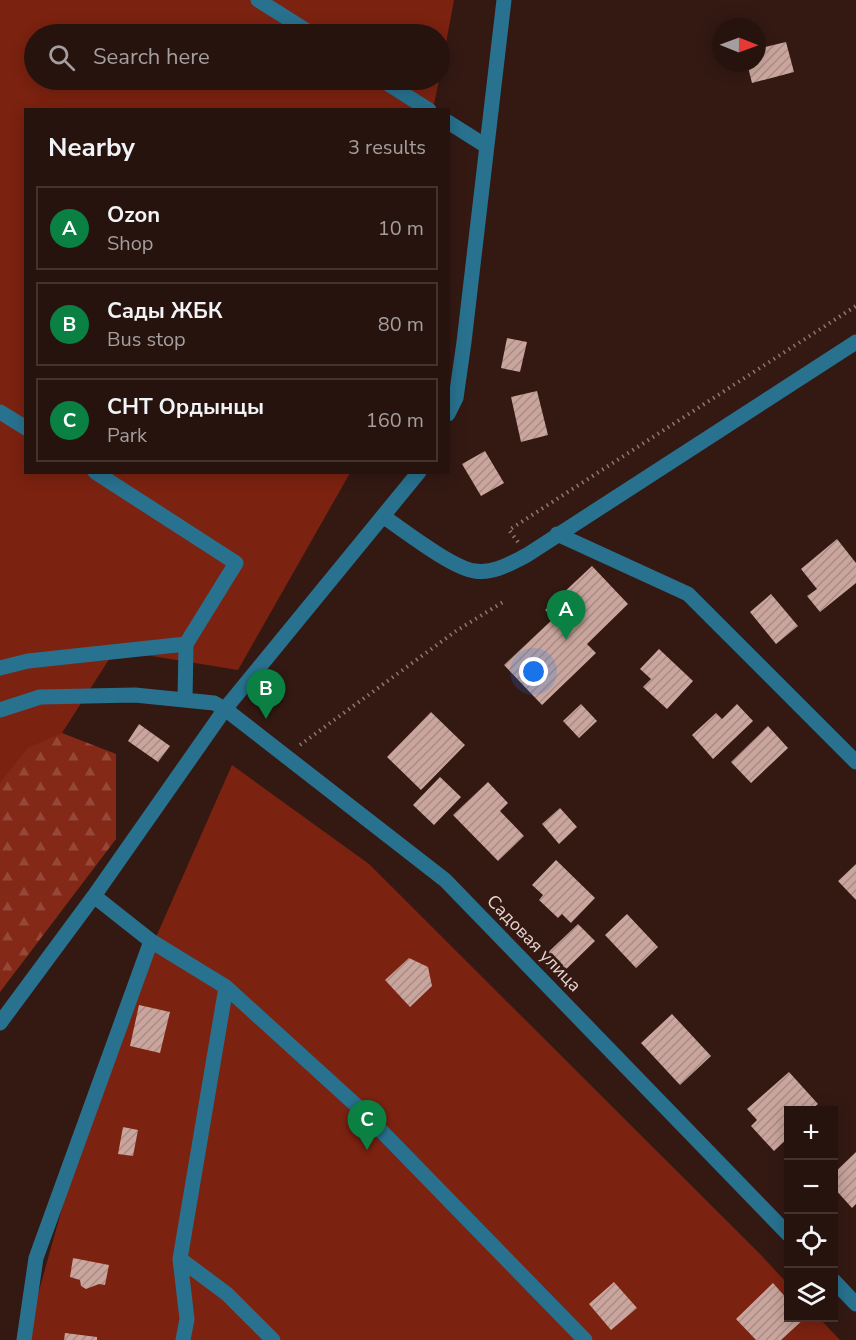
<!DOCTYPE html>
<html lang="en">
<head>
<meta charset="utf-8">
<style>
	:root { --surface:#27130e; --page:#2f1c17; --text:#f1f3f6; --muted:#a49e9e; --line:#43322e; --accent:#0b8043 }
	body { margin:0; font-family:"Nunito Sans",sans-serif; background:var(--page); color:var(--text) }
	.controls { position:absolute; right:18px; bottom:18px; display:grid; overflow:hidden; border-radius:0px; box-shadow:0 3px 15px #0003 }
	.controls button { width:54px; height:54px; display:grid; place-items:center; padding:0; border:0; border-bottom:2px solid var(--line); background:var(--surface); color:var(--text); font:30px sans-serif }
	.compass { position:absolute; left:712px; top:18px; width:54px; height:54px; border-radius:50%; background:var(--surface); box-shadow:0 3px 15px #0003; rotate:91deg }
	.you { position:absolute; left:534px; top:672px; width:21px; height:21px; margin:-15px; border:4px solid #fff; border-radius:50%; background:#1a73e8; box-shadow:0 0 0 9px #1a73e833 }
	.badge { display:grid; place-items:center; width:39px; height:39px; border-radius:50%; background:var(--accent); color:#fff; font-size:20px; font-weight:700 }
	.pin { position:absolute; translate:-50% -50px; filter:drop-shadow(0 2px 3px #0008) }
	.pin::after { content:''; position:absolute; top:32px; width:21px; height:18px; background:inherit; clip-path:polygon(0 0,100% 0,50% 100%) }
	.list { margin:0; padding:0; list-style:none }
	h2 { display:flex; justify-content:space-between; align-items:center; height:78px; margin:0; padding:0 24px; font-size:26px }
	h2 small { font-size:20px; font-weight:400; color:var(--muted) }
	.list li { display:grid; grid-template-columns:39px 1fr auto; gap:18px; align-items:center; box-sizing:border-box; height:84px; margin:0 12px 12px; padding:0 12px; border:2px solid var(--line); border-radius:0px }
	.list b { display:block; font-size:22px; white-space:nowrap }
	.list p { margin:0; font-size:20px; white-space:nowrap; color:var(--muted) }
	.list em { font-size:20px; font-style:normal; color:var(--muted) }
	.icon { flex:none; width:33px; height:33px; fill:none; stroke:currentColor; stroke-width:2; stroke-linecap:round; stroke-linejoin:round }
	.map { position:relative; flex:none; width:856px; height:1340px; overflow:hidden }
	.search { position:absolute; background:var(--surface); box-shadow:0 3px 15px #0003; left:24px; top:24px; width:426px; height:66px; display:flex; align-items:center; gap:15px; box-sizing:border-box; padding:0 21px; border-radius:33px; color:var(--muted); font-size:22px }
	.panel { position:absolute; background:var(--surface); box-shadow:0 3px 15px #0003; left:24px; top:108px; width:426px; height:366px; border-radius:0px }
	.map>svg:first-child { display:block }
</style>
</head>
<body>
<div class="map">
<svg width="856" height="1340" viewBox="0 0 856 1340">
	<defs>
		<pattern id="forest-firs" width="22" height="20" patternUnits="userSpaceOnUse" patternTransform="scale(1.5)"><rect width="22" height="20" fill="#842917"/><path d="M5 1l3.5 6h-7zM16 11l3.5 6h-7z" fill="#954738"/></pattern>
		<pattern id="building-hatch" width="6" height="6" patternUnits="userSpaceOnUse" patternTransform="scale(1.5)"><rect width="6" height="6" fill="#c9a59d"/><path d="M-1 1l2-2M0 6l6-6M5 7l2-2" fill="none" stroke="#a88c85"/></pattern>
	</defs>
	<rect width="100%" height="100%" fill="#341913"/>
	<path fill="#7c2210" d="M0,0H454L440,75V34H34V80H439L433,109L26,110V472L350,473L238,670L115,650L62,733L0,798Z
		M232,765L369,864L759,1253L788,1284V1318H819L840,1340H29L33,1312L107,1048Z"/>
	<path fill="url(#forest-firs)" d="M62,733L116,754V839L0,992V783L28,748Z"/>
	<path fill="url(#building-hatch)" d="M786,42L794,72L752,83L747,63H757V49Z
		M507,338L527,342L520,372L501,368Z
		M537,391L548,435L521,442L511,397Z
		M485,451L504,483L481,496L462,464Z
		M837,539L856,563V583L820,612L807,596L817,589L801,569Z
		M592,566L628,604L587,644L596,653L542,705L504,665L554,618L545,610Z
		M771,594L798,626L776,644L750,612Z
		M659,649L693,681L667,709L643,687L651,679L640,669Z
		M581,704L597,721L579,738L563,721Z
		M737,704L753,721L713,759L692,735L716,713L722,719Z
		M431,712L465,745L421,790L387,757Z
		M139,724L170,746L158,762L128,741Z
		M768,726L788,748L751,783L731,762Z
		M440,777L461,797L434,825L413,805Z
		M488,782L508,803L500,811L524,836L498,861L453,815Z
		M560,808L577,827L559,844L542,824Z
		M556,860L595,898L571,923L562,914L558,918L539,900L543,895L532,885Z
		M856,864V900L838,881Z
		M627,914L658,947L636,968L605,935Z
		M578,924L595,941L557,978L540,960Z
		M409,958L428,967L432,986L410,1007L385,980Z
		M139,1005L170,1012L160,1053L130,1046Z
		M672,1014L711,1056L680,1085L641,1043Z
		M789,1072L818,1104L811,1110H788V1138L774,1151L751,1126L757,1120L747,1109Z
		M123,1127L138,1130L133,1156L118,1154Z
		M856,1152V1204L852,1208L834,1188V1173Z
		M73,1258L109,1265L105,1285L99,1284L86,1289L81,1286L80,1280L70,1277Z
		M614,1282L637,1308L611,1330L589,1304Z
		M773,1283L788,1300V1318H805L781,1340H756L736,1319Z
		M65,1333L97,1337V1340H64Z"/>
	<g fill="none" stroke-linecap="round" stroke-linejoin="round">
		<path stroke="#8e7772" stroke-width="4" stroke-dasharray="1.5 4.5" stroke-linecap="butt" d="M518,542L509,530L856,306
			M300,745L456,631L503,602"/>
		<path stroke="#28728f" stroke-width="15" d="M258,0L312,34
			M382,80L429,110
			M448,122L486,146
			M0,412L26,428
			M448,414L456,398L464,342L504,0
			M95,472L236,563L186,644L185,700
			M384,517C405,531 452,568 475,571C494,574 511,563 527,555L856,342
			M557,534L688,594L856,762
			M0,668L28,661L186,644
			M0,710L40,697L135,695L214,703L225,709L445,880L788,1234
			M94,896L151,941L226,987L180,1259L187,1319L183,1340
			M226,987L358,1107L585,1340
			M0,1023L94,896L225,709L419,472
			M180,1259L227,1294L273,1340
			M834,1281L856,1304
			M24,1340L36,1258L151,941"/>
	</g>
	<g text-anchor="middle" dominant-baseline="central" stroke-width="6" stroke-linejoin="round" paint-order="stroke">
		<g font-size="18" fill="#e7d4d0" stroke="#341913">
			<text transform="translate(534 943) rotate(46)">Садовая улица</text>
		</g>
	</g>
</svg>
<div class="controls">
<button>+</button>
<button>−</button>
<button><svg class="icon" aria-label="locate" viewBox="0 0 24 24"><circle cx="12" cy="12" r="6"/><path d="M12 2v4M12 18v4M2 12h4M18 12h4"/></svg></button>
<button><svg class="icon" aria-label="layers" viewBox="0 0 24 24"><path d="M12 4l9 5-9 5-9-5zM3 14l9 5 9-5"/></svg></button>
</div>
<svg class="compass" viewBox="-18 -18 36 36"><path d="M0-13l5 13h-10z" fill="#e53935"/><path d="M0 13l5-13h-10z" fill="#a49e9e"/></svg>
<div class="you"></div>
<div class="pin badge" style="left:566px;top:640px">A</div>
<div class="pin badge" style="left:266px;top:719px">B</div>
<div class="pin badge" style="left:367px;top:1150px">C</div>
<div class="search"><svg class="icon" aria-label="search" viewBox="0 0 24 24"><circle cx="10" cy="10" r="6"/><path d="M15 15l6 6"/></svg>Search here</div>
<section class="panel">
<h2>Nearby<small>3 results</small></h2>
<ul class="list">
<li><span class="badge">A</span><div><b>Ozon</b><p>Shop</p></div><em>10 m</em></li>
<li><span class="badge">B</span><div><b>Сады ЖБК</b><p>Bus stop</p></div><em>80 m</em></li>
<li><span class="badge">C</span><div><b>СНТ Ордынцы</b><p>Park</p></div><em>160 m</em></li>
</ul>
</section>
</div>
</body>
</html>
